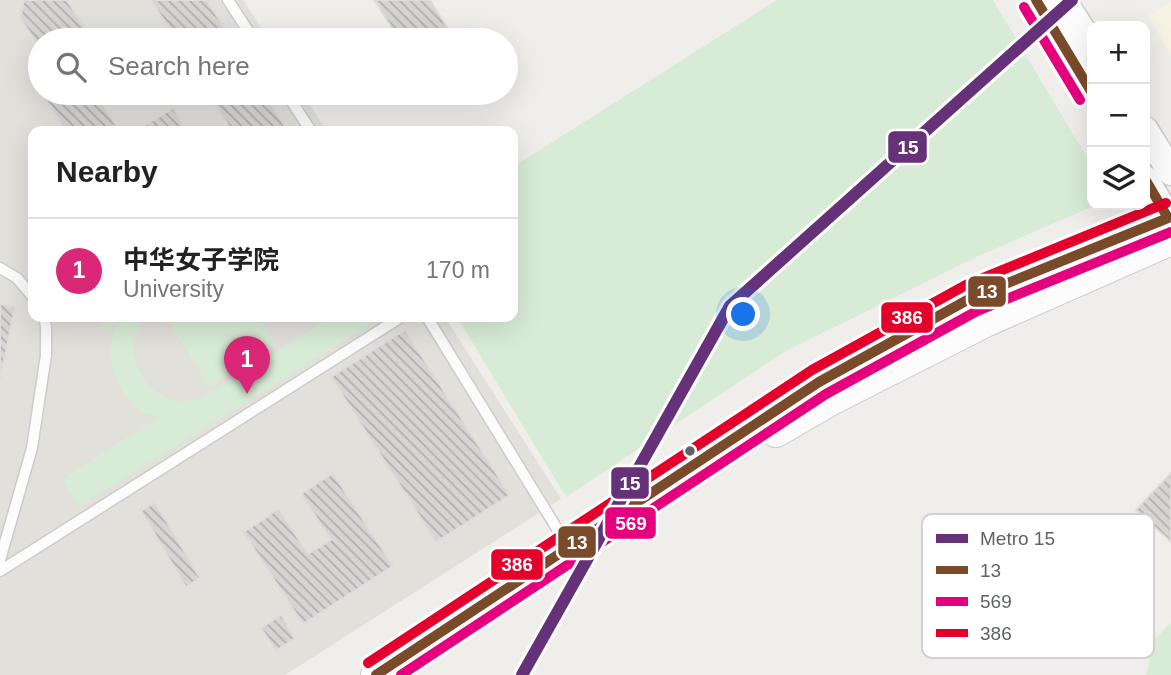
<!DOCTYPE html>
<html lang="en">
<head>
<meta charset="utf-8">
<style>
	:root { --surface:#fff; --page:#f6f6f6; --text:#222; --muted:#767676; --line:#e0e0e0; --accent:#db2777 }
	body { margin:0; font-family:Arial,"Noto Sans SC",sans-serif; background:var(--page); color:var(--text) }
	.controls { position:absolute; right:21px; top:21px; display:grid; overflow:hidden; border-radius:14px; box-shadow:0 7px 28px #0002 }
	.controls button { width:63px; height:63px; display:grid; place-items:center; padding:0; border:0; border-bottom:2px solid var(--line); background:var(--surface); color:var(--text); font:35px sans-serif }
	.you { position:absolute; left:744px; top:315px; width:24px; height:24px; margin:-18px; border:5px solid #fff; border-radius:50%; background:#1a73e8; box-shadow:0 0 0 10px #1a73e833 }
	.badge { display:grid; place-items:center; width:46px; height:46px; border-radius:50%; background:var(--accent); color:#fff; font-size:23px; font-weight:700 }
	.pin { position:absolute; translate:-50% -58px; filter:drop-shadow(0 2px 4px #0008) }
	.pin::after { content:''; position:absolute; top:37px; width:24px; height:21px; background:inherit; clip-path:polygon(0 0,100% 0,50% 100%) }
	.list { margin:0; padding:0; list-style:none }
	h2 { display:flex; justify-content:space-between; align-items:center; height:91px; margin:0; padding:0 28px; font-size:30px }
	h2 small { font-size:23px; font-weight:400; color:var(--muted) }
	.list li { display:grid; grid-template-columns:46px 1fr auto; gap:21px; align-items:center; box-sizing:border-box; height:105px; padding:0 28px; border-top:2px solid var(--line) }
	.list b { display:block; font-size:26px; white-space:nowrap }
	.list p { margin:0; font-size:23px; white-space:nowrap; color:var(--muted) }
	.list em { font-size:23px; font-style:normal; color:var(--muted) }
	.icon { flex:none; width:38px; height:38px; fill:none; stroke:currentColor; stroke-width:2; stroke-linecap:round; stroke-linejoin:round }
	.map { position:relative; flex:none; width:1171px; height:675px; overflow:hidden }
	.search { position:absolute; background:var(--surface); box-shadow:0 7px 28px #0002; left:28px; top:28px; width:490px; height:77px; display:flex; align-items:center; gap:18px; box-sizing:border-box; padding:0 24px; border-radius:38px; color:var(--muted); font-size:26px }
	.panel { position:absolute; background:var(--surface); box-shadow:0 7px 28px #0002; left:28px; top:126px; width:490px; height:196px; border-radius:14px }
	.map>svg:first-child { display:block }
</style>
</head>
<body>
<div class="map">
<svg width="1171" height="675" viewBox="0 0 1171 675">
	<defs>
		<pattern id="building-back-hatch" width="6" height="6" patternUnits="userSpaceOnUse" patternTransform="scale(1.75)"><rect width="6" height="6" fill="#d6d5d3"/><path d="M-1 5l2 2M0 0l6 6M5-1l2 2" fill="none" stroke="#b1b0af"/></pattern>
	</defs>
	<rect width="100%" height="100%" fill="#efeeea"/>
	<path fill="#f7f3e4" d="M1171,2V55L1148,16Z"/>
	<path fill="#e2e0da" d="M0,0H243L269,40H40V93H302L327,131H33V317H445L561,499L285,675H0Z"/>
	<path fill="#d8ebd6" d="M777,0H993L1092,166V205H1096L978,256L784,352L566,497L457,317H513V167Z
		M104,317H146C111,356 159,421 205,395L322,323L327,317H382L79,507L62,479L157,418C152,416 146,414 142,412C114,393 103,352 117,323L104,331L98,321Z
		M166,317H259L276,345L209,387Z
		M1171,623V675H1146L1154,640Z"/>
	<path fill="url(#building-back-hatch)" stroke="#deddd9" stroke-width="2" d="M24,0H67L92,40H40V48L20,18Z
		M151,0H207L232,40H176Z
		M374,0H430L451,34L442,40H400Z
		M42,93H96L116,125L107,131H66Z
		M208,93H264L288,131H232Z
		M173,108L187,131H136Z
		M0,304L15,307L0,380Z
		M405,330L510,495L436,542L331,377Z
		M333,473L393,566L303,624L243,532L279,509L308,554L331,540L301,494Z
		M1171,473V542L1136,510Z
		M155,502L200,578L186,587L141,511Z
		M281,615L295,638L276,651L261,628Z"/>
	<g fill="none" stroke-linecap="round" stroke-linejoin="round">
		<defs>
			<path id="service" d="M228,0L254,40
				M286,93L311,131
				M0,268L17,278L33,297
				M427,317L567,545
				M0,560L32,448L46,355V326L44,317
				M0,571L401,317"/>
			<path id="tertiary" d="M1036,0L1092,93
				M1063,0L1092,46
				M1145,130L1171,172
				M1145,179L1171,222"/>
			<path id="secondary" d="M776,432L833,399L985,322L1171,240
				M376,675L819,382L971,298L1171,216"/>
		</defs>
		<use href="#service" stroke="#cbcccc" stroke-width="13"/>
		<use href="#tertiary" stroke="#cbcccc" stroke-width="29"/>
		<use href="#secondary" stroke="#cacacb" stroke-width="32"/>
		<use href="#service" stroke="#fdfcfc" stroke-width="10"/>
		<use href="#tertiary" stroke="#fdfcfc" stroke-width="26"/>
		<use href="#secondary" stroke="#fdfcfc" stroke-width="30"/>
		<defs>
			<path id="bus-1" d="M1036,0L1092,93
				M376,675L819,382L971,298L1168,218L1145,179"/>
			<path id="bus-2" d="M1024,7L1080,100
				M401,675L826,394L977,311L1171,232"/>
			<path id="bus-3" d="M368,663L812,370L966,285L1166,203"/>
		</defs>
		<use href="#bus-1" stroke="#fff" stroke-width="16"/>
		<use href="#bus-2" stroke="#fff" stroke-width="16"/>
		<use href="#bus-3" stroke="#fff" stroke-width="16"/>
		<use href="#bus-1" stroke="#7a4b2a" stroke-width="10"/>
		<use href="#bus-2" stroke="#e5007d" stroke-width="10"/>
		<use href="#bus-3" stroke="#e4002b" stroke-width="10"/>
		<defs>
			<path id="metro-1" d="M522,675L730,306L1072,0"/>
		</defs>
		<use href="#metro-1" stroke="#fff" stroke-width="18"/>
		<use href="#metro-1" stroke="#653279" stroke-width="12"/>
	</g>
	<circle fill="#5f6368" stroke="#fff" stroke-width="2.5" cx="690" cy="451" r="6"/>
	<rect x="922" y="514" width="232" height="144" rx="10" fill="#fff" stroke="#cfd0d2" stroke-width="2"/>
	<rect x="936" y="534" width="32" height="9" fill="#653279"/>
	<rect x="936" y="566" width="32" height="8" fill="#7a4b2a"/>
	<rect x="936" y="597" width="32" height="9" fill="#e5007d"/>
	<rect x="936" y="629" width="32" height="8" fill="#e4002b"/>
	<g font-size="19" fill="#5f6368">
		<text x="980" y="545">Metro 15</text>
		<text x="980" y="577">13</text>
		<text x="980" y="608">569</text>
		<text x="980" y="640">386</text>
	</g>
	<g stroke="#fff" stroke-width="2.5">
		<rect x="887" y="130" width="41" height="34" rx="7" fill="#653279"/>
		<rect x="967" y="275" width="40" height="33" rx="7" fill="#7a4b2a"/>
		<rect x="880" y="301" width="54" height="33" rx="7" fill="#e4002b"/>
		<rect x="610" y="466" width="40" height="34" rx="7" fill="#653279"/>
		<rect x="604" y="506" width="53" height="34" rx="7" fill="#e5007d"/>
		<rect x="557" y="525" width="40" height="34" rx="7" fill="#7a4b2a"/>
		<rect x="490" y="548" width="54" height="33" rx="7" fill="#e4002b"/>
	</g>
	<g font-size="19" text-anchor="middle" font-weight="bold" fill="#fff">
		<text x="908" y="154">15</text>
		<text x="987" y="298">13</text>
		<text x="907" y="324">386</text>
		<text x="630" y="490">15</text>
		<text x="631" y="530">569</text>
		<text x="577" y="549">13</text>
		<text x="517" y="571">386</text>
	</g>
</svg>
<div class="controls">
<button>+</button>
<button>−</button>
<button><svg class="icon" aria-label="layers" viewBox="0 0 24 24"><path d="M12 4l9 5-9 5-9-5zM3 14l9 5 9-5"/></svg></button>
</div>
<div class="you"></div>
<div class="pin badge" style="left:247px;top:394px">1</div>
<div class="search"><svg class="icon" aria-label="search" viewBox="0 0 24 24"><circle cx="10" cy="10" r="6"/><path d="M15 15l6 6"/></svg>Search here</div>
<section class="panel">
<h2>Nearby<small></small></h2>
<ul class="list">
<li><span class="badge">1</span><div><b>中华女子学院</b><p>University</p></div><em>170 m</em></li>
</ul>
</section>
</div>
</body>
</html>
